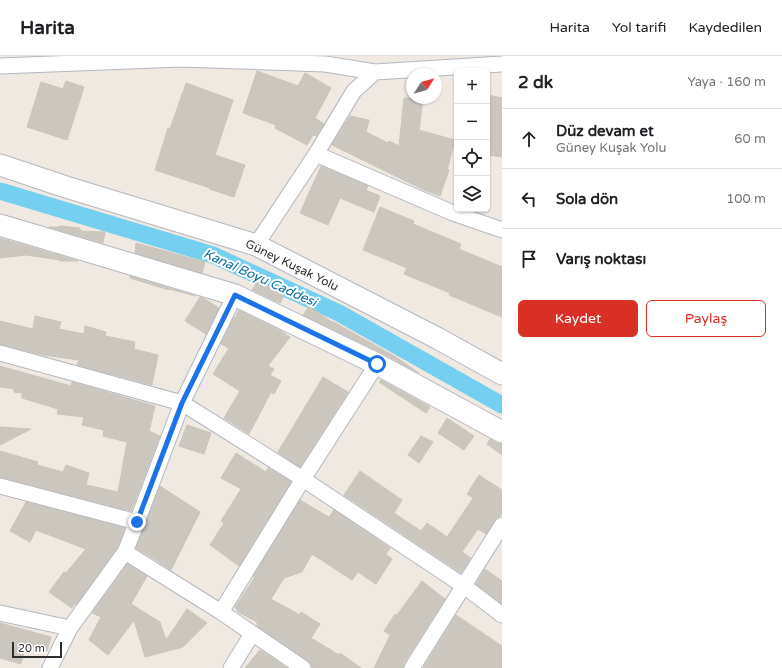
<!DOCTYPE html>
<html lang="tr">
<head>
<meta charset="utf-8">
<style>
	:root { --surface:#fff; --page:#f6f6f6; --text:#202124; --muted:#757577; --line:#e0e0e0; --accent:#d93025 }
	body { margin:0; font-family:"Varela Round",sans-serif; background:var(--page); color:var(--text) }
	.controls { position:absolute; right:12px; top:12px; display:grid; overflow:hidden; border-radius:6px; box-shadow:0 1px 3px #0004 }
	.controls button { width:36px; height:36px; display:grid; place-items:center; padding:0; border:0; border-bottom:1px solid var(--line); background:var(--surface); color:var(--text); font:20px sans-serif }
	.compass { position:absolute; left:406px; top:12px; width:36px; height:36px; border-radius:50%; background:var(--surface); box-shadow:0 1px 3px #0004; rotate:54deg }
	.scale { position:absolute; left:12px; bottom:10px; width:50px; box-sizing:border-box; padding-left:4px; border:2px solid #2e2e2e; border-top:0; font-size:11px; line-height:14px; white-space:nowrap; color:#2e2e2e; -webkit-text-stroke:3px #fff; paint-order:stroke }
	.stop { position:absolute; width:12px; height:12px; margin:-9px; border:3px solid #1a73e8; border-radius:50%; background:#fff }
	.stop.end { background:#1a73e8; border-color:#fff; box-shadow:0 1px 4px #0008 }
	.list { margin:0; padding:0; list-style:none }
	h2 { display:flex; justify-content:space-between; align-items:center; height:52px; margin:0; padding:0 16px; font-size:17px }
	h2 small { font-size:13px; font-weight:400; color:var(--muted) }
	.list li { display:grid; grid-template-columns:26px 1fr auto; gap:12px; align-items:center; box-sizing:border-box; height:60px; padding:0 16px; border-top:1px solid var(--line) }
	.list b { display:block; font-size:15px; white-space:nowrap }
	.list p { margin:0; font-size:13px; white-space:nowrap; color:var(--muted) }
	.list em { font-size:13px; font-style:normal; color:var(--muted) }
	.actions { display:flex; gap:8px; padding:12px 16px }
	.actions a { flex:1; padding:9px 0; border:1px solid var(--accent); border-radius:6px; text-align:center; font-size:14px; color:var(--accent) }
	.actions .main { background:var(--accent); color:#fff }
	.icon { flex:none; width:22px; height:22px; fill:none; stroke:currentColor; stroke-width:2; stroke-linecap:round; stroke-linejoin:round }
	.map { position:relative; flex:none; width:502px; height:612px; overflow:hidden }
	header { display:flex; align-items:center; gap:24px; box-sizing:border-box; height:56px; padding:0 20px; background:var(--surface); border-bottom:1px solid var(--line) }
	header strong { font-size:19px }
	nav { display:flex; gap:22px; margin-inline-start:auto; font-size:14px }
	main { display:flex }
	aside { flex:1; background:var(--surface) }
	.map>svg:first-child { display:block }
</style>
</head>
<body>
<header>
<strong>Harita</strong>
<nav><a>Harita</a><a>Yol tarifi</a><a>Kaydedilen</a></nav>
</header>
<main>
<div class="map">
<svg width="502" height="612" viewBox="0 0 502 612">
	<rect width="100%" height="100%" fill="#efe9e1"/>
	<g fill="none" stroke-linecap="round" stroke-linejoin="round">
		<path stroke="#75cff0" stroke-width="17" d="M0,135L213,199L339,257L502,349"/>
	</g>
	<path fill="#cbc7bf" stroke="#cbc5ba" d="M257,15L298,30L305,17L331,32L315,62L324,68L316,80L313,79L307,89L275,72L276,69L243,57Z
		M66,25L84,31L67,84L27,71L41,26L63,33Z
		M186,27L233,44L215,99L245,109L234,141L209,133L210,132L155,114L168,72L170,73Z
		M487,39L502,42V101L487,99Z
		M404,42H423L419,74L455,84L447,114H449L440,140L424,134L332,89L350,60L369,64L366,76L388,87L389,85L399,90Z
		M321,110L368,130L366,134L380,140L374,156L340,142L328,169L300,157Z
		M380,151L414,165L413,168L461,188L459,193L502,211V261L449,239L450,237L404,218L407,212L363,194Z
		M60,170L80,172V175L105,176L103,187L49,171H60Z
		M0,182L78,205H60V204L26,199L0,202Z
		M136,187L205,206L202,217L135,197Z
		M130,220L195,240L169,233V234L130,222Z
		M259,224L284,240L280,247L252,234Z
		M200,241L203,242L219,252L206,278L185,265Z
		M309,250L332,266V265L396,301L419,317L382,297L303,259Z
		M239,254L281,275L290,281L268,310L274,313L270,319L281,325L274,338L271,336L249,378L224,362L240,335L213,318L229,292L221,288L234,261L235,262Z
		M35,260L61,266L59,273L84,278L85,270L106,276L105,280L135,286L134,293L158,299L152,329L77,309L79,304L43,299L0,288V265L33,273Z
		M0,310L71,330L72,326L155,350L149,375L160,380L131,455L0,421V395L38,406L37,409L63,416L66,409L89,417L86,429L118,436L127,386L103,380L104,374L82,369L84,361L57,358L58,353L22,342V337L14,336V333L0,331Z
		M323,321L348,336L300,411L278,396Z
		M381,324L430,351L426,357L379,326Z
		M447,362L474,380L464,394L438,377Z
		M187,369L211,377L204,398L179,390Z
		M0,371L31,373L0,389Z
		M421,380L433,386L419,407L408,399Z
		M490,383L496,387L502,388V399L487,388Z
		M236,397L266,416L268,412L291,426L239,510L210,489L224,467L221,465L241,433L221,422Z
		M360,415L402,444L394,457L421,475L427,467L447,481L473,442L467,438L479,419L502,434V458L500,460L497,461L495,464L486,478L478,473L462,496L471,502L461,517L344,439Z
		M160,430L200,456L171,514L156,504L136,492Z
		M300,444L329,461L334,454L390,492L386,498L392,503L376,528L358,516L352,524L312,498L302,516L284,522L271,543L300,559L301,556L320,568L311,582L339,599L340,597L361,612H312L311,608L308,605L257,570V566L238,556L235,551L255,521L253,520Z
		M26,446L125,472L117,492L76,549L75,548L72,552L49,536L64,516L66,517L86,493L36,474L30,486L10,475Z
		M127,508L147,520L131,548L160,566L166,584L187,553L207,567L183,591L145,601L134,564L108,599L89,584L101,561L92,557Z
		M485,513L502,525V548L476,528Z
		M422,525L445,543L404,607L403,612H374L390,579L384,575L395,558L397,559Z
		M456,559L502,590V612H423Z
		M0,567L51,581L47,595L26,589L21,608L0,602Z
		M260,594L287,612H245Z"/>
	<g fill="none" stroke-linecap="round" stroke-linejoin="round">
		<defs>
			<path id="street" d="M0,10L181,3L325,8L375,16
				M316,98L453,157L502,174
				M256,189L316,98L354,35L375,16L502,8
				M0,297L182,347L303,423L464,530L502,559
				M0,430L137,466
				M125,496L221,556L303,612
				M221,556L303,423L377,308
				M0,557L70,572
				M50,612L70,572L125,496L137,466L182,347L235,239
				M231,612L252,578
				M412,612L502,469"/>
			<path id="secondary" d="M0,109L66,131L256,189L437,282L502,318
				M0,169L235,239L377,308L502,376"/>
		</defs>
		<use href="#street" stroke="#b4b7c1" stroke-width="17"/>
		<use href="#secondary" stroke="#b4b7c1" stroke-width="23"/>
		<use href="#street" stroke="#fff" stroke-width="15"/>
		<use href="#secondary" stroke="#fff" stroke-width="21"/>
	</g>
	<g fill="none" stroke-linecap="round" stroke-linejoin="round">
		<path stroke="#1a73e8" stroke-width="5" d="M137,466L182,347L235,239L377,308"/>
	</g>
	<g text-anchor="middle" dominant-baseline="central" stroke-width="4" stroke-linejoin="round" paint-order="stroke">
		<g font-size="12" fill="#2e2e2e" stroke="#fff">
			<text transform="translate(292 209) rotate(26)">Güney Kuşak Yolu</text>
		</g>
		<g font-size="13" font-style="italic" fill="#0d6fa3" stroke="#fff">
			<text transform="translate(260 222) rotate(24)">Kanal Boyu Caddesi</text>
		</g>
	</g>
</svg>
<div class="controls">
<button>+</button>
<button>−</button>
<button><svg class="icon" aria-label="locate" viewBox="0 0 24 24"><circle cx="12" cy="12" r="6"/><path d="M12 2v4M12 18v4M2 12h4M18 12h4"/></svg></button>
<button><svg class="icon" aria-label="layers" viewBox="0 0 24 24"><path d="M12 4l9 5-9 5-9-5zM3 14l9 5 9-5"/></svg></button>
</div>
<svg class="compass" viewBox="-18 -18 36 36"><path d="M0-13l5 13h-10z" fill="#e53935"/><path d="M0 13l5-13h-10z" fill="#757577"/></svg>
<div class="scale">20 m</div>
<div class="stop" style="left:377px;top:308px"></div>
<div class="stop end" style="left:137px;top:466px"></div>
</div>
<aside>
<h2>2 dk<small>Yaya · 160 m</small></h2>
<ul class="list">
<li><svg class="icon" aria-label="ahead" viewBox="0 0 24 24"><path d="M12 20V5M6 11l6-6 6 6"/></svg><div><b>Düz devam et</b><p>Güney Kuşak Yolu</p></div><em>60 m</em></li>
<li><svg class="icon" aria-label="left" viewBox="0 0 24 24"><path d="M17 20v-9H6M10 6l-5 5 5 5"/></svg><div><b>Sola dön</b></div><em>100 m</em></li>
<li><svg class="icon" aria-label="arrive" viewBox="0 0 24 24"><path d="M6 21V4h12l-3 4 3 4H6"/></svg><div><b>Varış noktası</b></div></li>
</ul>
<div class="actions"><a class="main">Kaydet</a><a>Paylaş</a></div>
</aside>
</main>
</body>
</html>
